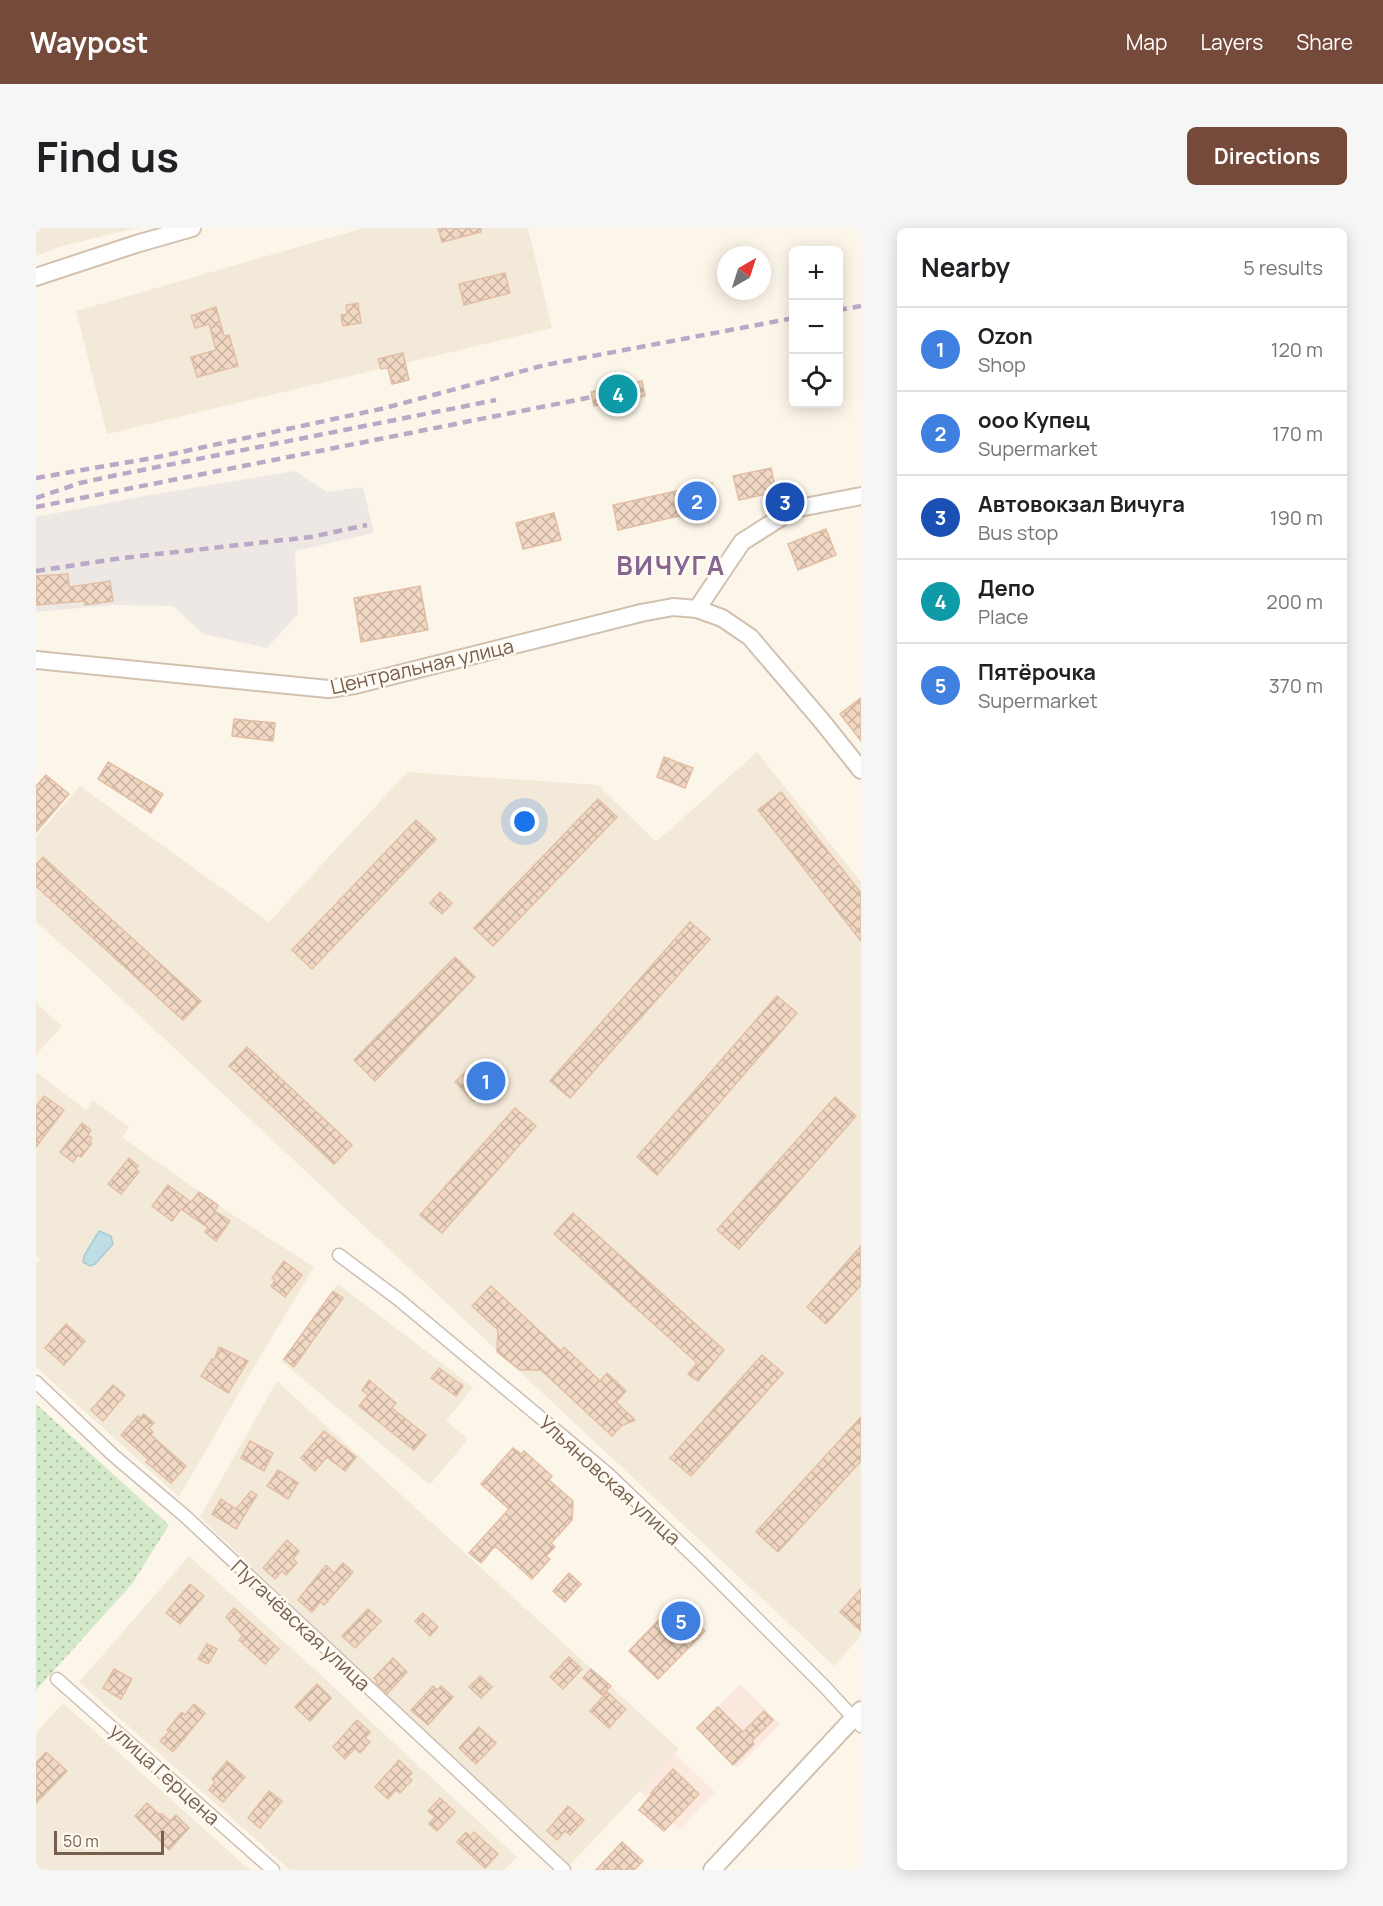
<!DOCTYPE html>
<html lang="en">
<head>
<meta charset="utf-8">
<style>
	:root { --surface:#fff; --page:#f6f6f6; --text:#202124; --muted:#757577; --line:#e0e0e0; --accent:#764a3a }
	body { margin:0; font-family:Manrope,sans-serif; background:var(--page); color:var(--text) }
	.controls { position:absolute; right:18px; top:18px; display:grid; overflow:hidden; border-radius:9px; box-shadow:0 3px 15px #0003 }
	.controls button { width:54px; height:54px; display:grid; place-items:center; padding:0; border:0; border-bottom:2px solid var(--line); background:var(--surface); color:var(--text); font:30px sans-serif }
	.compass { position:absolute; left:681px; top:18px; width:54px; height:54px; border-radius:50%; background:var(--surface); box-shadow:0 3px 15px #0003; rotate:39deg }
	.scale { position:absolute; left:18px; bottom:15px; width:110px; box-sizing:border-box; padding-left:6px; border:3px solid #765f4e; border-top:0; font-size:16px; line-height:21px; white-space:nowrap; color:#765f4e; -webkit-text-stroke:4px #fefaf1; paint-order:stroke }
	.you { position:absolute; left:489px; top:594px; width:21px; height:21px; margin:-15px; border:4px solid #fff; border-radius:50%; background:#1a73e8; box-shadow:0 0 0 9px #1a73e833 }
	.badge { display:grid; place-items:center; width:39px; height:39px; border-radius:50%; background:var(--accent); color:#fff; font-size:20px; font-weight:700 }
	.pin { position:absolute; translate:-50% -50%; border:3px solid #fff; box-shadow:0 2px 6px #0006 }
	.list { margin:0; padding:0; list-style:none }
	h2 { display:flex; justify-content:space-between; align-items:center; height:78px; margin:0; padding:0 24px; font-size:26px }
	h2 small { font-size:20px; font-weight:400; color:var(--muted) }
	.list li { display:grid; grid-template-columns:39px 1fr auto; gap:18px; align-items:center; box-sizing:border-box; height:84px; padding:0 24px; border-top:2px solid var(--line) }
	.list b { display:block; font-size:22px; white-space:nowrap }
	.list p { margin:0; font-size:20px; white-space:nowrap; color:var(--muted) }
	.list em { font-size:20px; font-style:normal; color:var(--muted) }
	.icon { flex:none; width:33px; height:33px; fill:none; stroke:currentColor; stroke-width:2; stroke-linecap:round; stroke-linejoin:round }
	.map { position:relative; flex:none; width:825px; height:1642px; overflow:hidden; border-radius:9px }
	header { display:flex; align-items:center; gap:36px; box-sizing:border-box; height:84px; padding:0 30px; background:var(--accent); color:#fff }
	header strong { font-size:28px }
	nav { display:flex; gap:33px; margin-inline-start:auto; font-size:21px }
	.intro { display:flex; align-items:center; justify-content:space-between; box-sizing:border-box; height:144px; padding:0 36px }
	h1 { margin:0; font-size:42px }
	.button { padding:15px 27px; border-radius:9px; background:var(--accent); color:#fff; font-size:21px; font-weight:700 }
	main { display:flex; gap:36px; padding:0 36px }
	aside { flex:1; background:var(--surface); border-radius:9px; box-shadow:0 3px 15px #0003 }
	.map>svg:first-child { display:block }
</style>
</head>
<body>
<header>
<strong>Waypost</strong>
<nav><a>Map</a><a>Layers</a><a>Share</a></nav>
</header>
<div class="intro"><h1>Find us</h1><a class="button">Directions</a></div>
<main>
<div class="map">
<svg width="825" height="1642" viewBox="0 0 825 1642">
	<defs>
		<pattern id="park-dots" width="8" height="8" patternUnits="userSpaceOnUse" patternTransform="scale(1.5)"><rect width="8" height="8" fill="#d4e9c9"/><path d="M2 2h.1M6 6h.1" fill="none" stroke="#b1c0a5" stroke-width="1.8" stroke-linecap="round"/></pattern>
		<pattern id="building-cross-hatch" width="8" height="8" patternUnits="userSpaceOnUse" patternTransform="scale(1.5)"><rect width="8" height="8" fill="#f0d8c3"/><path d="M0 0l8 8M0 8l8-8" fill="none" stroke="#c7b2a1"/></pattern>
	</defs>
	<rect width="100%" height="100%" fill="#fcf6ea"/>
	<path fill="#f3e9d9" d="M0,0H100L26,18L0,28Z
		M328,0H492L516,100L71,206L40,83Z
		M721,524L825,654V1408L798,1438L59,746L0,694V609L44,558L233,694L371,544L562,557L620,614Z
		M0,775L26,798L0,827Z
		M0,844L50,882L57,872L93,899L86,909L191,983L278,1039L219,1137L143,1269L0,1139V1036L4,1031L0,1027Z
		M302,1056L437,1159L410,1193L432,1211L394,1257L245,1133Z
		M241,1153L643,1521L533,1638L363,1480L164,1289Z
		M153,1328L275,1438L481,1629L468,1642H254L43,1454Z
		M27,1475L214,1642H0V1505Z"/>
	<path fill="#fbe9df" d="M704,1456L744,1496L701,1540L661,1500Z
		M638,1525L679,1564L644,1602L603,1563Z"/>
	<path fill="#ede8e3" d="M259,243L291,264L327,259L338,305L259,323L262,386L231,420L167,406L137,378L78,377L0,384V289L108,268Z"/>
	<path fill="url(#park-dots)" d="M0,1176L133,1297L96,1356L0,1462Z"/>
	<path fill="#bfdde5" stroke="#a6ccd6" stroke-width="1.5" d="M63,1003L75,1008L77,1016L59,1036L54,1038L47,1034L48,1028Z"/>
	<path fill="url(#building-cross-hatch)" stroke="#e2bfa4" stroke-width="1.5" d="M402,0H445V4L406,14Z
		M469,45L474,65L428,77L423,56Z
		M322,75L325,95L307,98L305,87L311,86L310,77Z
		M180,79L188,108L193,107L202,138L161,149L155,129L180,122L173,96L159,100L155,88Z
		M367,125L373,152L356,156L352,140L345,141L342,131Z
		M606,153L609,168L558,178L555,164Z
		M735,240L740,264L703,272L697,248Z
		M676,255L681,279L582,302L577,277Z
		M518,285L525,312L487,321L480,295Z
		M790,301L800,327L762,342L752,316Z
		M32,346L33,359L74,353L77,373L49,377V373L0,377V348Z
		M384,358L392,402L325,414L318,370Z
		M825,470V513L804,486Z
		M198,491L239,495L237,513L196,508Z
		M628,529L657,540L649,560L621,549Z
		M72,534L127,566L115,585L62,551Z
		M10,547L33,566L0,604V558Z
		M745,564L825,665V713L722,582Z
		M562,571L581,589L457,718L438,700Z
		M380,592L400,611L276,741L256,722Z
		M7,629L165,773L147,792L0,658V637Z
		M404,664L416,675L406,686L394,675Z
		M654,694L674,711L534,870L514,853Z
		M419,729L439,749L339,853L318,832Z
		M741,768L761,785L621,947L601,929Z
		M211,819L316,917L298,936L193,838Z
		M439,835L457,855L438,873L419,854Z
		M8,868L28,882L0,919V879Z
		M799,869L820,888L703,1021L681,1002Z
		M479,880L500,898L406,1005L384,987Z
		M46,895L55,902L52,907L56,910L53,914L56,915L45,929L42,927L37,934L24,924Z
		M93,930L102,938L100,941L103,944L85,966L72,956Z
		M132,957L155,974L163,964L182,977L179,983L194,993L180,1013L169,1004L172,1000L145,981L136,993L116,978Z
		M537,985L688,1122L662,1153L652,1146L661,1135L518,1006Z
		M825,1018V1057L790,1096L771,1079Z
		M248,1033L266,1047L249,1069L235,1058L239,1052L236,1050Z
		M455,1058L525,1123L528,1119L564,1153L571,1145L590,1163L580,1174L599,1192L585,1198L576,1208L505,1142H484L461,1124L462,1102L436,1078Z
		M297,1063L307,1070L258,1139L248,1131Z
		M30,1096L49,1113L28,1137L9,1120Z
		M183,1119L212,1133L192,1165L165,1148L176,1131L178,1132Z
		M726,1127L747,1145L655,1248L634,1230Z
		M403,1140L427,1158L420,1168L395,1150Z
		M333,1152L360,1175L356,1180L390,1207L378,1222L323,1178L332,1167L326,1162Z
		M77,1157L89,1167L67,1193L55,1182Z
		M108,1186L118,1195L113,1200L117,1204L115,1207L150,1238L135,1255L110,1234L113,1232L85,1207L102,1188L104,1190Z
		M825,1189V1233L742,1324L720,1304Z
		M288,1203L320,1229L309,1243L291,1229L279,1243L265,1230Z
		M214,1213L237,1225L228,1243L205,1230Z
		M477,1220L485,1226L488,1223L516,1248L513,1252L537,1273L536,1292L515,1315L519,1319L510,1328L514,1331L496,1351L459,1318L445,1335L433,1325L473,1281L445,1256Z
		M242,1242L262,1255L252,1271L231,1258Z
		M215,1263L221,1267L200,1301L176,1286L185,1271L200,1281Z
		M251,1312L263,1323L257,1331L261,1335L250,1347L246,1343L239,1351L227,1340Z
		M307,1335L317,1344L288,1377L284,1374L276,1384L262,1372L290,1337L298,1345Z
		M533,1345L545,1356L529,1374L517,1363Z
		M154,1356L168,1368L144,1396L130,1385Z
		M825,1361V1403L804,1384Z
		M640,1374L669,1403L622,1451L593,1423Z
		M198,1380L243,1421L229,1436L203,1412L207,1408L190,1389Z
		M332,1381L345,1393L319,1420L306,1408Z
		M387,1385L402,1399L394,1408L379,1393Z
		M171,1416L181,1421L172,1436L162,1431Z
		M533,1429L546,1441L527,1461L514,1449Z
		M357,1430L371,1444L351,1466L340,1455L341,1453L338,1450Z
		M78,1441L96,1451L85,1471L67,1460Z
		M555,1441L575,1458L566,1467L547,1450Z
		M444,1448L456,1459L445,1470L433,1459Z
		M281,1456L295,1470L274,1493L259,1479Z
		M397,1458L401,1462L405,1458L417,1469L392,1497L375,1482Z
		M571,1464L590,1481L573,1500L554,1483Z
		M158,1476L169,1485L137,1524L124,1513L133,1504L131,1502L146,1484L149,1487Z
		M682,1479L707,1504L728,1483L737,1492L716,1513L718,1516L697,1537L661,1500Z
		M321,1492L334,1504L329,1510L334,1514L324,1525L319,1520L309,1531L297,1519Z
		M443,1499L460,1515L440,1536L423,1520Z
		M10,1524L31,1543L0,1575V1535Z
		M363,1532L376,1545L372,1549L376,1552L364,1565L360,1562L352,1571L339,1559Z
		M191,1533L209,1549L187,1574L173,1562L179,1554L176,1551Z
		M637,1541L663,1566L628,1603L603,1582L616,1566L615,1565Z
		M233,1563L246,1573L224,1600L212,1590Z
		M404,1570L419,1584L401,1603L393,1596L399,1589L392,1583Z
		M111,1575L124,1587L126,1586L134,1593L140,1587L153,1600L133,1622L99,1588Z
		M532,1578L548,1592L534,1607L529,1603L521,1612L511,1603Z
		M430,1604L434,1608L438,1604L462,1626L449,1640L421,1614Z
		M586,1614L607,1633L598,1642H560Z"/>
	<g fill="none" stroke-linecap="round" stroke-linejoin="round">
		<defs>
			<path id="street" d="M303,1027L362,1071L571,1245L666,1336L788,1458L825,1498
				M0,1154L77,1227L150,1289L528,1642
				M21,1451L237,1642"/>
			<path id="secondary" d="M0,49L100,16L156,0
				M661,381L706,314L758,281L825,268
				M0,432L292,461L319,457L605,385L637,379L661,381L686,390L714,409L785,492L825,542
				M676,1642L825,1482"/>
		</defs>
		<use href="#street" stroke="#cebfb0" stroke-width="15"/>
		<use href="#secondary" stroke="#d3c1b0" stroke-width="20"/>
		<use href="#street" stroke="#fff" stroke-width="12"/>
		<use href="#secondary" stroke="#fff" stroke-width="16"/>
		<path stroke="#baa8c6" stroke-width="4.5" stroke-dasharray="9 6" stroke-linecap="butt" d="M802,82L825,78
			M0,250L122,229L349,180L509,137L758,90
			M0,270L44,255L81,247L460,172
			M0,279L556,169
			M0,343L86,330L275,309L331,297"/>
	</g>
	<g text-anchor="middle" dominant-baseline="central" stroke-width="5" stroke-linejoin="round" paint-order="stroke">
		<g font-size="20" fill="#765f4e" stroke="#fefaf1">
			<text transform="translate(386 438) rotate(-13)">Центральная улица</text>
			<text transform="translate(574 1252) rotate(42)">Ульяновская улица</text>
			<text transform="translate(265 1397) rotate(43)">Пугачёвская улица</text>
			<text transform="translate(129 1546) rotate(42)">улица Герцена</text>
		</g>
		<g font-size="26" font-weight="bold" letter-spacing="1.5" fill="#866691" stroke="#fefaf1">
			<text x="635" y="337">ВИЧУГА</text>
		</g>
	</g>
</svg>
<div class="controls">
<button>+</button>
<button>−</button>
<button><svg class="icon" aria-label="locate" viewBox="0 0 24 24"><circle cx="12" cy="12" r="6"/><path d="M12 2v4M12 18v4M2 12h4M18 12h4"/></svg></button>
</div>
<svg class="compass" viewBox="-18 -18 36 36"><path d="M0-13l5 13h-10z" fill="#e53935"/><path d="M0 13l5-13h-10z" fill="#757577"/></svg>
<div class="scale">50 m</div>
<div class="you"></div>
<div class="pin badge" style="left:450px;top:853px;background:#3f7fe0">1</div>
<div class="pin badge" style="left:661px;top:273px;background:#3f7fe0">2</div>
<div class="pin badge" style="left:749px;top:274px;background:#1a4fb4">3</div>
<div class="pin badge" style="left:582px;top:166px;background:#0f9aa8">4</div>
<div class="pin badge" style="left:645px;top:1393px;background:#3f7fe0">5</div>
</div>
<aside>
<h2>Nearby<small>5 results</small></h2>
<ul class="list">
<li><span class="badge" style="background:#3f7fe0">1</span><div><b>Ozon</b><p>Shop</p></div><em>120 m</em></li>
<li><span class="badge" style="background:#3f7fe0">2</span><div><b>ооо Купец</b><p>Supermarket</p></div><em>170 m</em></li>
<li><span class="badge" style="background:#1a4fb4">3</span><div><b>Автовокзал Вичуга</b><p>Bus stop</p></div><em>190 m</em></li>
<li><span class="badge" style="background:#0f9aa8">4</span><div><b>Депо</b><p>Place</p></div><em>200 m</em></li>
<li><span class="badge" style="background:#3f7fe0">5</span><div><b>Пятёрочка</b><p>Supermarket</p></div><em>370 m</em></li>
</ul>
</aside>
</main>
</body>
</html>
